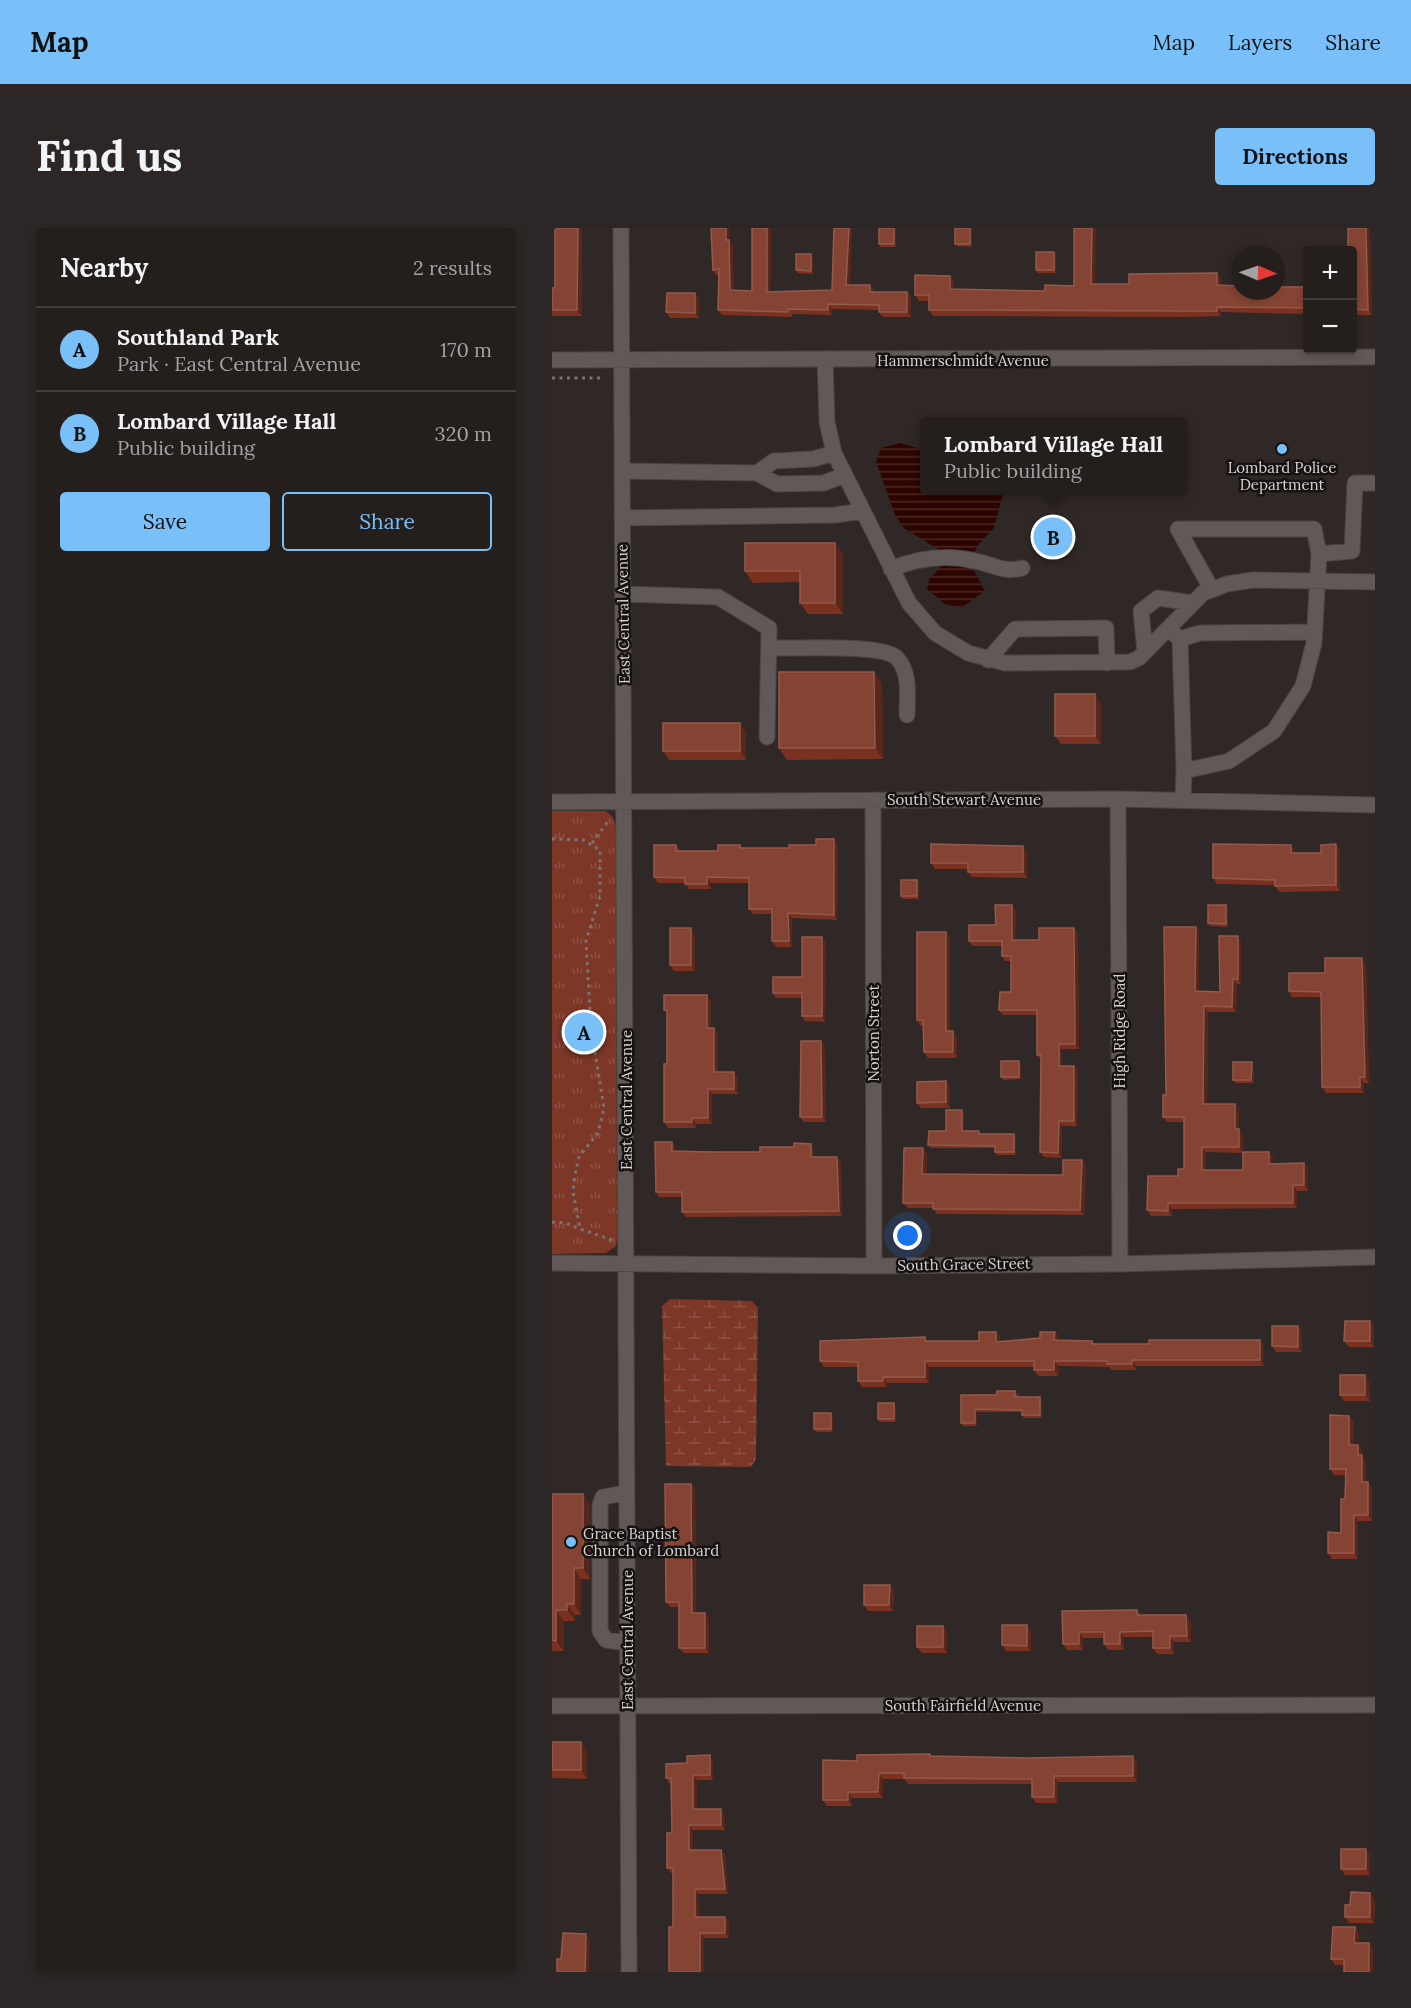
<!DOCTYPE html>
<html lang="en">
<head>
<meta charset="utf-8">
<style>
	:root { --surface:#241e1d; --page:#2c2726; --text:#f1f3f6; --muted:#a3a2a4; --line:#413c3b; --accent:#79bff8 }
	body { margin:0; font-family:Lora,serif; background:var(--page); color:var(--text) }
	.controls { position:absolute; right:18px; top:18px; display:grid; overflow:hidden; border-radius:6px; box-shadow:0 3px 9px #0003 }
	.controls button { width:54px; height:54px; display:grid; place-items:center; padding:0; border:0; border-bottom:2px solid var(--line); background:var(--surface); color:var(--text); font:30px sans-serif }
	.compass { position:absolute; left:679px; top:18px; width:54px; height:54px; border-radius:50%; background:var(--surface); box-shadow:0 3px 9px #0003; rotate:92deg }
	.you { position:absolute; left:356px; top:1008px; width:21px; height:21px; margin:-15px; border:4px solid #fff; border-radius:50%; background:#1a73e8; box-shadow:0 0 0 9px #1a73e833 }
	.badge { display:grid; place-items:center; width:39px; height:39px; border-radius:50%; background:var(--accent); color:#111; font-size:20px; font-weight:700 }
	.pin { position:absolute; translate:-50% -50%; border:3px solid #fff; box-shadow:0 2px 6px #0006 }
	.popup { position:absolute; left:368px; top:189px; width:267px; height:78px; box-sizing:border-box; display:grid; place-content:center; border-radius:6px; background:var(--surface); filter:drop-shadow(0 2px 4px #0005); font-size:20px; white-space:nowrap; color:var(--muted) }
	.popup b { font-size:22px; color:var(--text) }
	.popup::after { content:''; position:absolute; left:50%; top:100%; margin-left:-12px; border:12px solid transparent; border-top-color:var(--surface) }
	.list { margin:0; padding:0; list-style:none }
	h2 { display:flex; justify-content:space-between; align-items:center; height:78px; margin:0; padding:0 24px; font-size:26px }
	h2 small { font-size:20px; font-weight:400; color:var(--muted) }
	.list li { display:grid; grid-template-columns:39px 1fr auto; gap:18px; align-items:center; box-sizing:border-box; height:84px; padding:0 24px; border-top:2px solid var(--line) }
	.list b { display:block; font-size:22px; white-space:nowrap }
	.list p { margin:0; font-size:20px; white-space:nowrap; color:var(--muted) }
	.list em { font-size:20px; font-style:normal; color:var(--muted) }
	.actions { display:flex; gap:12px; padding:18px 24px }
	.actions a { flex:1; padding:14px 0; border:2px solid var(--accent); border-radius:6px; text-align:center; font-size:21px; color:var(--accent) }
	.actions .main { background:var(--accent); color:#111 }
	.map { position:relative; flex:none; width:823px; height:1744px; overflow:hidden; border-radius:6px }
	header { display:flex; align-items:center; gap:36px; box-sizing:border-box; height:84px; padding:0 30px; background:var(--accent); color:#111 }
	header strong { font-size:28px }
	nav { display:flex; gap:33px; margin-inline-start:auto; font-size:21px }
	.intro { display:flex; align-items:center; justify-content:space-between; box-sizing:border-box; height:144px; padding:0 36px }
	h1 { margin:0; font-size:42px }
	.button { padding:15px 27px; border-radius:6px; background:var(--accent); color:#111; font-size:21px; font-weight:700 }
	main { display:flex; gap:36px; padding:0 36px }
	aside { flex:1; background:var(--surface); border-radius:6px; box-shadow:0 3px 9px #0003 }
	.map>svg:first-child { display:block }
</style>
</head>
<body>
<header>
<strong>Map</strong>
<nav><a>Map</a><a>Layers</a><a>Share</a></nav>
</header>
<div class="intro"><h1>Find us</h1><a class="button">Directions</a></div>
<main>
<aside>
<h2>Nearby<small>2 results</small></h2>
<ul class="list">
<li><span class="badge">A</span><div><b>Southland Park</b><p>Park · East Central Avenue</p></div><em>170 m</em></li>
<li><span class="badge">B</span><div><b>Lombard Village Hall</b><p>Public building</p></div><em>320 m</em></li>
</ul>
<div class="actions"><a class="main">Save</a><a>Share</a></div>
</aside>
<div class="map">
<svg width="823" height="1744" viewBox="0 0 823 1744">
	<defs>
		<pattern id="wetland-marsh" width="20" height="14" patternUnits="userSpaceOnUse" patternTransform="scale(1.5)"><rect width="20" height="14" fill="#7c3727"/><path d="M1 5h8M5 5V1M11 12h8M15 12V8" fill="none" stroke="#8e5345"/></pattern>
		<pattern id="park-tufts" width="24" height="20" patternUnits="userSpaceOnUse" patternTransform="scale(1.5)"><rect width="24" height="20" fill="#7c3727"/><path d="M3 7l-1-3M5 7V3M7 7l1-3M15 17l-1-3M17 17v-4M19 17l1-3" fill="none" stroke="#8e5345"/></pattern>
		<pattern id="water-rules" width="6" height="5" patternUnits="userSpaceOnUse" patternTransform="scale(1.5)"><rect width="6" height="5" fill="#2d0500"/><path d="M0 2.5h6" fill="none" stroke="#4b2924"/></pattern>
	</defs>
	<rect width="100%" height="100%" fill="#302827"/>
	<path fill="url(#wetland-marsh)" d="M118,1071L200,1073L206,1080L204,1231L199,1239L114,1238L110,1078Z"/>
	<path fill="url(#park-tufts)" d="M0,583H53L60,588L64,600L65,1008L64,1018L54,1025L0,1026Z"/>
	<path fill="url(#water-rules)" d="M348,215L372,222V262L452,263L442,300L427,316L417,333L433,363L409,380L393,376L375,361L378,349L388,341L386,321L353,301L343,287L324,234L329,220Z"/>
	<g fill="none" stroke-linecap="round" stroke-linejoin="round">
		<defs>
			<path id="minor" d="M69,0L77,1744
				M273,131L275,194L282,225L357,375L383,405L416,425L453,435L578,434L587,430L651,365L675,356L701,352L823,354
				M0,132L823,129
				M70,243L205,245L225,256L272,255L292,247
				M205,245L222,233L261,231L282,225
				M70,290L283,287L310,283
				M339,341C366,330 394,326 423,333C440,336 452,345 470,340
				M660,362L626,301H762L767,326
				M71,366L166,369L217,400L215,509
				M616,401L628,411L632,543
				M628,411L648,405L762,404
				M217,420C240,421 331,415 345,430C359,445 355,469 355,487
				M593,424L589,383L606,370L641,375
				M436,432L463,401L554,400L555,435
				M566,571L568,1036
				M321,572L322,1038
				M631,572L632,543L677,533L722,503L751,458L762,415L767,326L800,323L803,255H823
				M0,574L566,571L823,577
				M0,1035L322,1038L568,1036L823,1029
				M74,1265L51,1269L48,1277V1403L54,1412L75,1415
				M0,1478L823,1477"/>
		</defs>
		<use href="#minor" stroke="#4a4442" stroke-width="17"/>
		<path stroke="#7b7473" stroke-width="3" stroke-dasharray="3 4.5" stroke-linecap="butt" d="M0,150H52
			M0,611L31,612L48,622V668L34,713L39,800L52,880L46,905L27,929L23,946L21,964L28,1001L60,1012
			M40,615L57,592
			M0,994L14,995L28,1001"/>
		<use href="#minor" stroke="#615957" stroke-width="15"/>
	</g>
	<path fill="#7a3120" d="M3,0H30V88H0V60H3Z
		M219,0L218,64L280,62L298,57L322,62V64H355L359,69V89H331L327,84V82L280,81V87L240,86V89L170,87L166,82L167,47H164L161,42L177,12L181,17V62L200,63Z
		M327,0H343L344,2V19H329L327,16Z
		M403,0H419L420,2V19L405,18L403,16Z
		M801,22L820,87H801Z
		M502,24L504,26V45H486L484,42Z
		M261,29V46L246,45L244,42Z
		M665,45L669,51V57L756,59V86L669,84V88L631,89L381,88L377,82V73H367L363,67L398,48L402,53V61L493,63L522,58L543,56H577Z
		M147,71V90H118L114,84Z
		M283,315L291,327V386H256L248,375V354L201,355L193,343Z
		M330,455L331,531L235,532L227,520Z
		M549,475V516H509L503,508Z
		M194,503V532H117L111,523Z
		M286,616L285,692L240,690V719H224L220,713V686H201L197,681V655H159V661H137L133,655H106L102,649L124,617L128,623H166L188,617L190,620H237Z
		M788,622V663L727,664L723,657L665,656L661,650L743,623V625H769Z
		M475,624V650L420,649L416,644V641H383L379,635Z
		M365,652L367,655V671H351L349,668Z
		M674,677L676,680V699L658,698L656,695Z
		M464,682L463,712H487L526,705L527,821H510V838H522L526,843L525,898H510V930L492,929L488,924L489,832L485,827V787H451L447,782L459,764V733H453L450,728V718H420L417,713L444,697Z
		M644,699L647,704V763L668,764L689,713V756H685L684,784H656L655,876H683L687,881L686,901L691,906V925L654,924L653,942H691L717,924L721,930V936L752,935L756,941V963H745V980L620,981V988H599L595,982L632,941V894H615L611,889Z
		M139,700L143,706V743H122L118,737Z
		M270,709L274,714L273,794L253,793L250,788V770H224L221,765L250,749Z
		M398,710V803L405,809V830H376L372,824L371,798H369L365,792Z
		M814,736L817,855H812V865H774L770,859L769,769H740L737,763L773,745Z
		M159,772V800L166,806V844H182L186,850V866H160V896H144V900H116L112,894L115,836V786L112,782Z
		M269,813L273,818L274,894H252L248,889Z
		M467,833L469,836V851L451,852L449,849Z
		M702,837V855H683L681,852Z
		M394,853L398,859V880H369L365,875Z
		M412,885V903L429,906L464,909V927H445L443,924V920H379L376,917L394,903Z
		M120,914L123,919V923L208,924L262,921V929L289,934L290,988L134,989L130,984V969H107L104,964Z
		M375,926V946L511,947L530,932L534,938L532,987L385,986L381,980H356L351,975Z
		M746,1098L750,1104V1124H724L720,1118Z
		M822,1099V1119H797L792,1113Z
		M444,1104L448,1109V1113L488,1110L503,1104L507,1110V1112L540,1113L543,1116L712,1118V1138H584V1142H559L557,1139L507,1138L506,1148H486L482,1142V1139H377V1155H335V1159H310L306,1153V1139H272L268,1133L373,1109L376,1113H427Z
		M817,1153L818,1173H792L788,1167Z
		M466,1166V1169L490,1172V1190H472L470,1187V1184H425V1198H411L409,1195V1167Z
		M342,1175L344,1178V1194H328L326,1191Z
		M279,1185L281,1188V1204H264L262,1201Z
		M797,1188L802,1193V1217H806L810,1223V1228L814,1233V1254H816L820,1260V1293H806V1331H780L776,1325L789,1305L793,1271L794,1247H782L778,1241Z
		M139,1256L143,1262L144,1385L157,1391V1425H132L127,1420V1379H118L114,1374Z
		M0,1266H31L38,1277V1351H29V1387H23V1393H12V1423H0Z
		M342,1363L341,1383H316L312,1377Z
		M585,1382L588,1387L639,1392V1414H622V1426H605L601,1420V1409H572V1422H556L552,1416V1410H531V1422H515L511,1416L510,1383Z
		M391,1398L395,1404V1425H370L365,1419Z
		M479,1403V1423H454L450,1417Z
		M0,1514H29L35,1523V1551L0,1550Z
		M380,1528L585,1534V1554H506V1575H484L480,1569V1556H356L352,1551H331V1570H300V1578H275L271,1572L305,1533Z
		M161,1533V1552H145V1581L172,1586L173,1602H141V1622H169L173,1627L176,1666H146L147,1689H173L177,1694V1710H152V1744H117L121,1699V1645H119L115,1640L120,1605L119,1555H117L114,1550L135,1535Z
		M818,1627V1647H793L789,1641Z
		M823,1671L822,1695H797L793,1689L798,1677Z
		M807,1705L806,1715H817L821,1720V1744H792V1737H783L779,1731Z"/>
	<path fill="#58261a" d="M26,0H30V88L25,82Z
		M174,0H177V17L174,12Z
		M215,0H219L218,69L215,64Z
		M297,0H300L298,62L294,57Z
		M342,0L344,2V19L342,16Z
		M418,0L420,2V19L418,16Z
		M540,0H544L543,62L539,56Z
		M814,0H818L820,87L816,82Z
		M177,12L181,17L182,67L178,62Z
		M502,24L504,26V45L502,42Z
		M259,26L261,29V46L259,43Z
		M665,45L669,51V63L665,57Z
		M398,48L402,53V66L398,61Z
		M318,57L322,62V69L318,64Z
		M355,64L359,69V89L355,84Z
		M143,65L147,71V90L143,85Z
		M276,76L280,81V87L276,82Z
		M665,79L669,84V88L665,83Z
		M283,315L291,327V386L283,375Z
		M322,444L330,455L331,531L323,520Z
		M543,466L549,475V516L543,508Z
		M188,495L194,503V532L188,523Z
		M282,611L286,616L285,692L282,687Z
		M784,616L788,622V663L784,657Z
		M739,617L743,623V631L739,625Z
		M471,618L475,624V650L471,644Z
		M155,649L159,655V661L155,656Z
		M365,652L367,655V671L365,668Z
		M460,677L464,682L463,717L460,712Z
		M674,677L676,680V699L674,696Z
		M236,685L240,690V719L237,713Z
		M644,699L647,704V769L643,763Z
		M139,700L143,706V743L139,737Z
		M522,700L526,705L527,821L523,816Z
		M394,704L398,710V809L394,803Z
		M686,708L689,713V756L686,751Z
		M270,709L274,714L273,794L270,788Z
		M810,730L814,736L817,855L813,849Z
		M681,751L685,756L684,784L680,779Z
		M155,767L159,772V806L155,800Z
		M652,778L656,784L655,881L651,876Z
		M162,800L166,806V850L162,844Z
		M401,803L405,809V830L401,824Z
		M269,813L273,818L274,894L270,889Z
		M507,816L510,821V843L507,838Z
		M467,833L469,836V851L467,849Z
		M700,834L702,837V855L699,852Z
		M522,838L526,843L525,898L522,893Z
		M182,844L186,850V866L182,861Z
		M808,849L812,855V865L808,859Z
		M394,853L398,859V880L394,874Z
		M156,861L160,866V896L156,890Z
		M683,876L687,881L686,906L683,901Z
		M410,882L412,885V906L410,903Z
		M140,890L144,896V900L140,894Z
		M507,893L510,898V930L506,925Z
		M687,901L691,906V925L687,919Z
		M462,906L464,909V927L462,924Z
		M120,914L123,919V928L120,923Z
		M259,916L262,921V934L259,929Z
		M650,919L654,924L653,947L650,942Z
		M371,920L375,926V952L370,946Z
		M717,924L721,930V941L717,936Z
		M285,929L289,934L290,988L287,983Z
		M530,932L534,938L532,987L528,982Z
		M752,935L756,941V963L752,957Z
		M741,957L745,963V980L741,975Z
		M616,975L620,981V988L616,983Z
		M818,1093L822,1099V1119L818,1113Z
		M746,1098L750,1104V1124L746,1119Z
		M444,1104L448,1109V1119L444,1114Z
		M503,1104L507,1110V1118L502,1112Z
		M708,1112L712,1118V1138L708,1132Z
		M580,1132L584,1138V1142L580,1136Z
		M373,1133L377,1139V1155L373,1149Z
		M502,1133L507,1138L506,1148L502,1142Z
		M813,1147L817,1153L818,1173L813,1167Z
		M331,1149L335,1155V1159L331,1153Z
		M488,1169L490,1172V1190L488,1187Z
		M342,1175L344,1178V1194L342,1191Z
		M423,1181L425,1184V1198L423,1195Z
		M279,1185L281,1188V1204L279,1201Z
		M797,1188L802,1193V1223L797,1217Z
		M806,1217L810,1223V1228L814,1233V1260L810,1254L806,1227Z
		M816,1254L820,1260V1293L816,1287Z
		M139,1256L143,1262L144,1391L140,1385Z
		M31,1266L38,1277V1351L31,1340Z
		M802,1287L806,1293V1331L802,1325Z
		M22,1340L29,1351V1387L22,1376Z
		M338,1357L342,1363L341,1383L337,1377Z
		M15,1376L23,1387V1393L15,1382Z
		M4,1382L12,1393V1423L4,1413Z
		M153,1385L157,1391V1425L153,1420Z
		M634,1387L639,1392V1414L635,1408Z
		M475,1397L479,1403V1423L475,1418Z
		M391,1398L395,1404V1425L391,1419Z
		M527,1404L531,1410V1422L527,1416Z
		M568,1404L572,1409V1422L568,1416Z
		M618,1408L622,1414V1426L618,1420Z
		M29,1514L35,1523V1551L29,1542Z
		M158,1527L161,1533V1552L158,1547Z
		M581,1528L585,1534V1554L581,1548Z
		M327,1545L331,1551V1570L326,1564Z
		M141,1547L145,1552V1586L141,1581Z
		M502,1548L506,1554V1575L502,1569Z
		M296,1564L300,1570V1578L296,1572Z
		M169,1581L172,1586L173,1602L169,1597Z
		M137,1597L141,1602V1627L137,1622Z
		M814,1621L818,1627V1647L814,1641Z
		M169,1622L173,1627L176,1666L173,1661Z
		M143,1661L146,1666L147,1694L143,1689Z
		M818,1665L823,1671L822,1695L818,1689Z
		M173,1689L177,1694V1710L173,1705Z
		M803,1699L807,1705L806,1720L802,1715Z
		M148,1705L152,1710V1744H148Z
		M34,1706L38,1712L37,1744H33Z
		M817,1715L821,1720V1744H817Z"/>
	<path fill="#844333" stroke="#925a4c" stroke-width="1.5" d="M3,0H26L25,82H0V60H3Z
		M159,0H174V12H177L178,62L200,63V0H215V64L280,62L282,0H297L294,57H318V64H355V84H327V77L276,76V82L236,81V84L166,82L167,41L161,42Z
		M327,0H342V16H327Z
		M403,0H418V16H403Z
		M522,0H540L539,56H577V46L665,45V57L688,58V63H724V59H756V80L665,79V83H627L377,82V67H363V47L398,48V61L493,63V57L522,58Z
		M796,0H814L816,82L801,81V22H796Z
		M484,24H502V42H484Z
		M244,26H259V43L244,42Z
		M115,65H143V85L114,84Z
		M193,315H283V375H248V343H193Z
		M227,444H322L323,520H227Z
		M503,466H543V508H503Z
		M111,495H188V523H111Z
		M264,611H282V687L236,685L237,713H220V681H197V650L155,649V656H133V650L102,649V617H124V623H166V617H188V620H237V617H264Z
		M379,616L471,618V644H416V635H379Z
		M661,616L739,617V625H769V617L784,616V657L723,658V652L661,650Z
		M349,652H365V668H349Z
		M443,677H460V712H487V700H522L523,816H507V838H522V893H507L506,925L488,924L489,827H485V782H447L448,764H459V728H450V713H417V697H444Z
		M656,677H674V696L656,695Z
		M612,699H644L643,763L668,764L667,708H686V751H681L680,779L652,778L651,876H683V901H687V919H650V942H691V924H717V936L752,935V957H741V975H616V983L595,982L596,948H626V941H632V889H611V867H614Z
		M118,700H139V737H118Z
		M365,704H394V803H401V824H372L371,792H365Z
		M250,709H270V788H250V765H221V749H250Z
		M773,730H810L813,849H808V859H770L769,764L737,763V745H773Z
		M112,767H155V800H162V844H182V861H156V890H140V894H112V836H115V782H112Z
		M249,813H269L270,889H248Z
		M449,833H467V849H449Z
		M681,834H700L699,852H681Z
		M394,853V874L365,875V854Z
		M394,882H410V903H427V906H462V924H443V918L376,917L377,903H394Z
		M103,914H120V923L158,924H208V919H242V915L259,916V929H285L287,983L130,984V964H104Z
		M352,920H371L370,946L511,947V932H530L528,982L381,981V975H351Z
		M793,1093H818V1113H792Z
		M720,1098H746V1119L720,1118Z
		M427,1104H444V1114L488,1110V1104H503L502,1112L540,1113V1116H597V1112H708V1132H580V1136H555V1133H502V1142H482V1133H373V1149H331V1153H306V1134L268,1133V1113L373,1109V1113H427Z
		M788,1147H813V1167H788Z
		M445,1163H463V1169H488V1187H470V1182L423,1181V1195H409V1167H445Z
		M326,1175H342V1191H326Z
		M262,1185H279V1201H262Z
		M778,1187L797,1188V1217H806V1227H810V1254H816V1287H802V1325H776V1304L789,1305V1271H793L794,1241H778Z
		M113,1256H139L140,1385H153V1420H127V1374H114Z
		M0,1266H31V1340H22V1376H15V1382H4V1413L0,1412Z
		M312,1357H338L337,1377H312Z
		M585,1382V1387H634L635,1408H618V1420H601V1403L568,1404V1416H552V1404H527V1416H511L510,1383Z
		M450,1397H475V1418L450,1417Z
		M365,1398H391V1419H365Z
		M0,1514H29V1542H0Z
		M378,1526V1528L475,1530L581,1528V1548H502V1569H480V1551L352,1550V1545H327L326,1564H296V1572H271V1532L305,1533V1527Z
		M158,1527V1547H141V1581H169V1597H137V1622H169L173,1661H143V1689H173V1705H148V1744H117V1699H121V1640H115V1605H120L119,1550H114V1536L135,1535V1528Z
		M789,1621H814V1641H789Z
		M799,1664L818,1665V1689H793V1677H798Z
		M781,1699H803L802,1715H817V1744H792V1731H779Z
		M11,1705L34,1706L33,1744H5V1731H9Z"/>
	<g fill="#79bff8" stroke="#151211" stroke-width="2">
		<circle cx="730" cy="221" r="6"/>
		<circle cx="19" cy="1314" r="6"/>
	</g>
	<g text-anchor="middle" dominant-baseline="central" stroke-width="5" stroke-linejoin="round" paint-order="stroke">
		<g font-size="15" fill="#d9d4d3" stroke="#151211">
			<text x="411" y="132">Hammerschmidt Avenue</text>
			<text transform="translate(71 386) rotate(-91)">East Central Avenue</text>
			<text x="412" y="571">South Stewart Avenue</text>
			<text transform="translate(567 803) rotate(-90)">High Ridge Road</text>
			<text transform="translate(321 805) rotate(-90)">Norton Street</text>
			<text transform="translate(74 872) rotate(-90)">East Central Avenue</text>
			<text transform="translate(412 1036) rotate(-1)">South Grace Street</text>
			<text transform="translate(75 1412) rotate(-90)">East Central Avenue</text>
			<text x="411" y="1477">South Fairfield Avenue</text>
		</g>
		<g font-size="15" fill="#d9d4d3" stroke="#151211">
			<text x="730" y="239">Lombard Police<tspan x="730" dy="17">Department</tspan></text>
			<text x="31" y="1305" text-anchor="start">Grace Baptist<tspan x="31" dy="17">Church of Lombard</tspan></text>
		</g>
	</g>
</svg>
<div class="controls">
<button>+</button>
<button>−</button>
</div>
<svg class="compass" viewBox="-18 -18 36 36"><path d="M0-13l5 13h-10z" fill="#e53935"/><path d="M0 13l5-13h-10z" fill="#a3a2a4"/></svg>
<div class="you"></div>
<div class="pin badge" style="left:32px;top:804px">A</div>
<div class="pin badge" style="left:501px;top:309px">B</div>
<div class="popup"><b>Lombard Village Hall</b>Public building</div>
</div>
</main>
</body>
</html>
